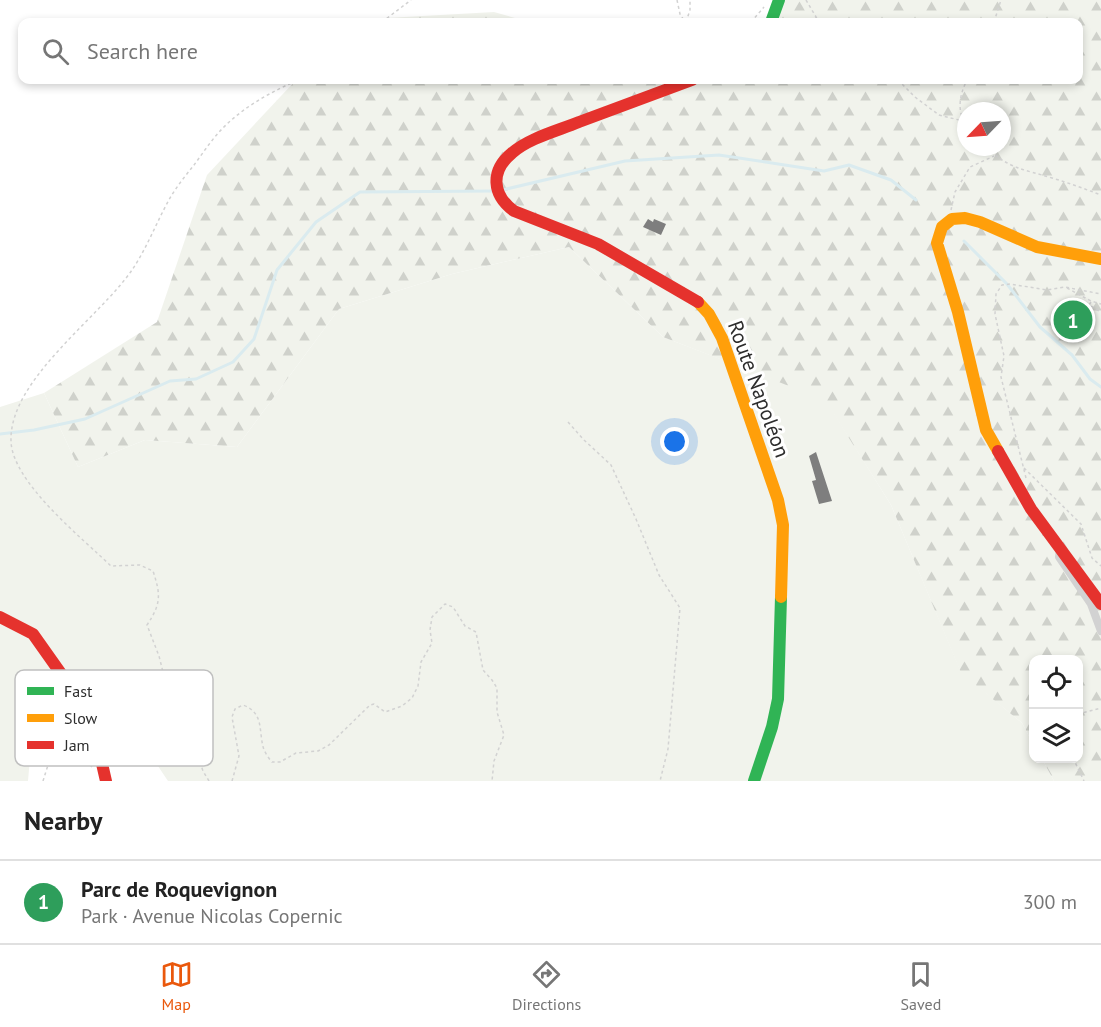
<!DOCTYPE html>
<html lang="en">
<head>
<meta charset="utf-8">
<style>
	:root { --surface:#fff; --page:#f2f2f2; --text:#222; --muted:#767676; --line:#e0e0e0; --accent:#ea580c }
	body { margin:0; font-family:"PT Sans",sans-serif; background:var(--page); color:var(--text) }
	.controls { position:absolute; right:18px; bottom:18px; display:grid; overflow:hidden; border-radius:12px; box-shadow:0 3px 9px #0003 }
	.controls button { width:54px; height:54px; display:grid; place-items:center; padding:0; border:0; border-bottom:2px solid var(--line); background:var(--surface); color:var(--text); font:30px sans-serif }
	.compass { position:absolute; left:957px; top:102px; width:54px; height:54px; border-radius:50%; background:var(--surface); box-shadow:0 3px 9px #0003; rotate:245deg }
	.you { position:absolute; left:675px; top:442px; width:21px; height:21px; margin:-15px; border:4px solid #fff; border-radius:50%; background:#1a73e8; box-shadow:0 0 0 9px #1a73e833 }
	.badge { display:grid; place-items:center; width:39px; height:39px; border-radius:50%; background:var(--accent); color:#fff; font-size:20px; font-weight:700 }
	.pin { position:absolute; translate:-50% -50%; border:3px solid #fff; box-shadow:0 2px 6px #0006 }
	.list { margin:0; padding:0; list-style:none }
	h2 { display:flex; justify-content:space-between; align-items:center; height:78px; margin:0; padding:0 24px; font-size:26px }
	h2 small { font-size:20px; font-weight:400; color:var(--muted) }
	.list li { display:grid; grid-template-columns:39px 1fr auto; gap:18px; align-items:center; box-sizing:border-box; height:84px; padding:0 24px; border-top:2px solid var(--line) }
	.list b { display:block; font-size:22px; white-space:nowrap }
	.list p { margin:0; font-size:20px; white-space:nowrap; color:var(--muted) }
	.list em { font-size:20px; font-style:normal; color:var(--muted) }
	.icon { flex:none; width:33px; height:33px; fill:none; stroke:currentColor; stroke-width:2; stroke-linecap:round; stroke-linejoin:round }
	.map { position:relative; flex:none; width:1101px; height:781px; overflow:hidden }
	.search { position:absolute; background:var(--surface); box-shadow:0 3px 9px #0003; left:18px; right:18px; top:18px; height:66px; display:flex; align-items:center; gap:15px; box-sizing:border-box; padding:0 21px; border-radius:12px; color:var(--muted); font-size:22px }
	.sheet { height:162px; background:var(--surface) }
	nav { display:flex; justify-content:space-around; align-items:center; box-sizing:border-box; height:84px; border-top:2px solid var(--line); background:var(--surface); font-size:16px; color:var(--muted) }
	nav a { display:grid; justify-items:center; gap:3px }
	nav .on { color:var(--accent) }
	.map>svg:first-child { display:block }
</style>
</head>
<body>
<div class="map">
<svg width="1101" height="781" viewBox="0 0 1101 781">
	<defs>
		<pattern id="forest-firs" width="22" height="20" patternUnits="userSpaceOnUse" patternTransform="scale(1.5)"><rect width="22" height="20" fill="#f1f3ec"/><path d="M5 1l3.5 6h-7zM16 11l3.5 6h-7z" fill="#cfd1cb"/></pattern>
	</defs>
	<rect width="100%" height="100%" fill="#fff"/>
	<path fill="#f1f3ec" d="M569,247L663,337L825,399L891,505L961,672L1022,723L1033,744L1034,758L1042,759L1054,781H168L121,711L82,735L49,737L30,758L28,781H0V407L44,393L78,467L145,440L237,447L339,309L452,274Z"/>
	<path fill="url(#forest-firs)" fill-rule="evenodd" d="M783,0H1101V781H1054L1042,759L1078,758V660H1034L1033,744L1022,723L961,673L891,505L825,400L663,337L569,247L452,274L339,309L237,447L145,440L78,467L44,393L157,322L207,175L296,80H1078V22H773ZM966,111H1002V147H966Z
		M494,12L529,22H349L351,20Z"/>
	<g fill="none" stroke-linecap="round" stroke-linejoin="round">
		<path stroke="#daebef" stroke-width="3" d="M502,190L625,161L719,155L824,171L849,165L891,180L916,200
			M964,241L1007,284L1040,327L1072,355L1090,379L1101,387
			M0,434L34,430L85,419L170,381L196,379L233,362L254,339L277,270L316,222L360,192L493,191"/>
	</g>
	<path fill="#7e7e7e" d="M648,219L653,222L654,219L666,224L661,235L643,227Z
		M816,452L832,501L819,504L812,481L816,480L809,456Z"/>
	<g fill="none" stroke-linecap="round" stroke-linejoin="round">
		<path stroke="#d2d2d2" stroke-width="1.5" stroke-dasharray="3 3" stroke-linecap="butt" d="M677,0L680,14L685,22
			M806,0L819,22
			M382,22L411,0
			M686,22L690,10V0
			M751,22L764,7
			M994,22L1001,0
			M898,80L915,97L939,115L963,121
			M966,127C957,110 959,96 967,80
			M986,147C1009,169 1023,169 1052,178C1069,183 1085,189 1101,195
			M951,210L955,192L970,167L994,156
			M1067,288L1091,301L1101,304
			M1091,302L1089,305L1101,312
			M568,422L584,440L611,465L636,519L659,575L680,608L668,749L660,781
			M1024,468L1081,524L1092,558L1101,566
			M1026,478L1001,377L1004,356L995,314L996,294L1002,285L1010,284L1047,290L1065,287L1101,294
			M1078,714L1101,708
			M106,734L113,725L166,689
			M1073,758L1084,781
			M43,781L48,765L67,754L74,753L82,757L92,767
			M209,781L203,771L191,737L167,688L159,656L147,625C161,604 161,595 153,571L140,565L111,566C82,538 12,482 11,441C9,380 99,318 132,270C147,248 157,221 170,198C177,186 186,175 194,165C203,153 212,139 222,129C243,107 271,92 298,80
			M232,781L239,756L232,717L235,709L243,705C265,713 258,732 264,750C266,754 269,759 272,762H280L296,753L318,751L329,745L370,705L374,704L385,712L402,706L412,698L418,686L421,662L432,643L430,630L432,617L445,604L453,607L465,626L476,632L483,670L492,680L497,688V712L504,735L494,761L492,781"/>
		<path stroke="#d2d2d2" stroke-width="8" d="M1060,549L1059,557L1091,604L1101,631"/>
		<path stroke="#30b455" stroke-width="12" d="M771,22L779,0
			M754,781L772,727L778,699L781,597"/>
		<path stroke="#ff9f0a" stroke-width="12" d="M698,302L709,314L722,338L778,500L783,525L781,597
			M998,451L986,430L958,312L937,243L942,227L952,219L965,218L980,222L1037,247L1101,259"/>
		<path stroke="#e5322d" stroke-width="12" d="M692,80C654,94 617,108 579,122C557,131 529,138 512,153C490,171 492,195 514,211L598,244L698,302
			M998,451L1031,509L1101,604
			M0,617L33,634L91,716L106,781"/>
	</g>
	<g text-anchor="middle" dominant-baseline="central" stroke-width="6" stroke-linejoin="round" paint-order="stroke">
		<g font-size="21" fill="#2d2d2d" stroke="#fff">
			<text transform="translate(759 389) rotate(70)">Route Napoléon</text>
		</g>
	</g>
	<rect x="15" y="670" width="198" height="96" rx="9" fill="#fff" stroke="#c0c0c0" stroke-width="1.5"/>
	<rect x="27" y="687" width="27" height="8" fill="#30b455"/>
	<rect x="27" y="714" width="27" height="8" fill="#ff9f0a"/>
	<rect x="27" y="741" width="27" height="8" fill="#e5322d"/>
	<g font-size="16" fill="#2d2d2d">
		<text x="64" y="697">Fast</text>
		<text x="64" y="724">Slow</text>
		<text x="64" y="751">Jam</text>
	</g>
</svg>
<div class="controls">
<button><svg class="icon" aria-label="locate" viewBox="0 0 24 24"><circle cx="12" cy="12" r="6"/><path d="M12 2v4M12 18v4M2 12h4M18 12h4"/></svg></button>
<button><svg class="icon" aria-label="layers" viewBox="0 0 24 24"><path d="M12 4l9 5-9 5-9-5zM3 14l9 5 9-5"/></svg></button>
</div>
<svg class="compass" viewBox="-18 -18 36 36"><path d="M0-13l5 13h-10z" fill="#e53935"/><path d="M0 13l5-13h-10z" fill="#767676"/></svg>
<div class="you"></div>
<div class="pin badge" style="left:1073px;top:320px;background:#2e9e5b">1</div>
<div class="search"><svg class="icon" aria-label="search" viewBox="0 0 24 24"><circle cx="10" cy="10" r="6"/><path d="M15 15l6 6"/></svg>Search here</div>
</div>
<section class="sheet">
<h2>Nearby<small></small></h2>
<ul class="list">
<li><span class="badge" style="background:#2e9e5b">1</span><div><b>Parc de Roquevignon</b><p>Park · Avenue Nicolas Copernic</p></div><em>300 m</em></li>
</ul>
</section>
<nav>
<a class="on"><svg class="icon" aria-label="map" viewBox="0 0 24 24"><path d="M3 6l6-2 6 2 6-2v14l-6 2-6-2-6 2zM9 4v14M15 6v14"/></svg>Map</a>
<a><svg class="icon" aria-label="directions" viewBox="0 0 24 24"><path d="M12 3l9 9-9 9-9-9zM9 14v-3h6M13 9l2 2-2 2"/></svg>Directions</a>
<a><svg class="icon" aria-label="saved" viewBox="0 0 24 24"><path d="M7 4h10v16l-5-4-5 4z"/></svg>Saved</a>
</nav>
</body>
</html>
